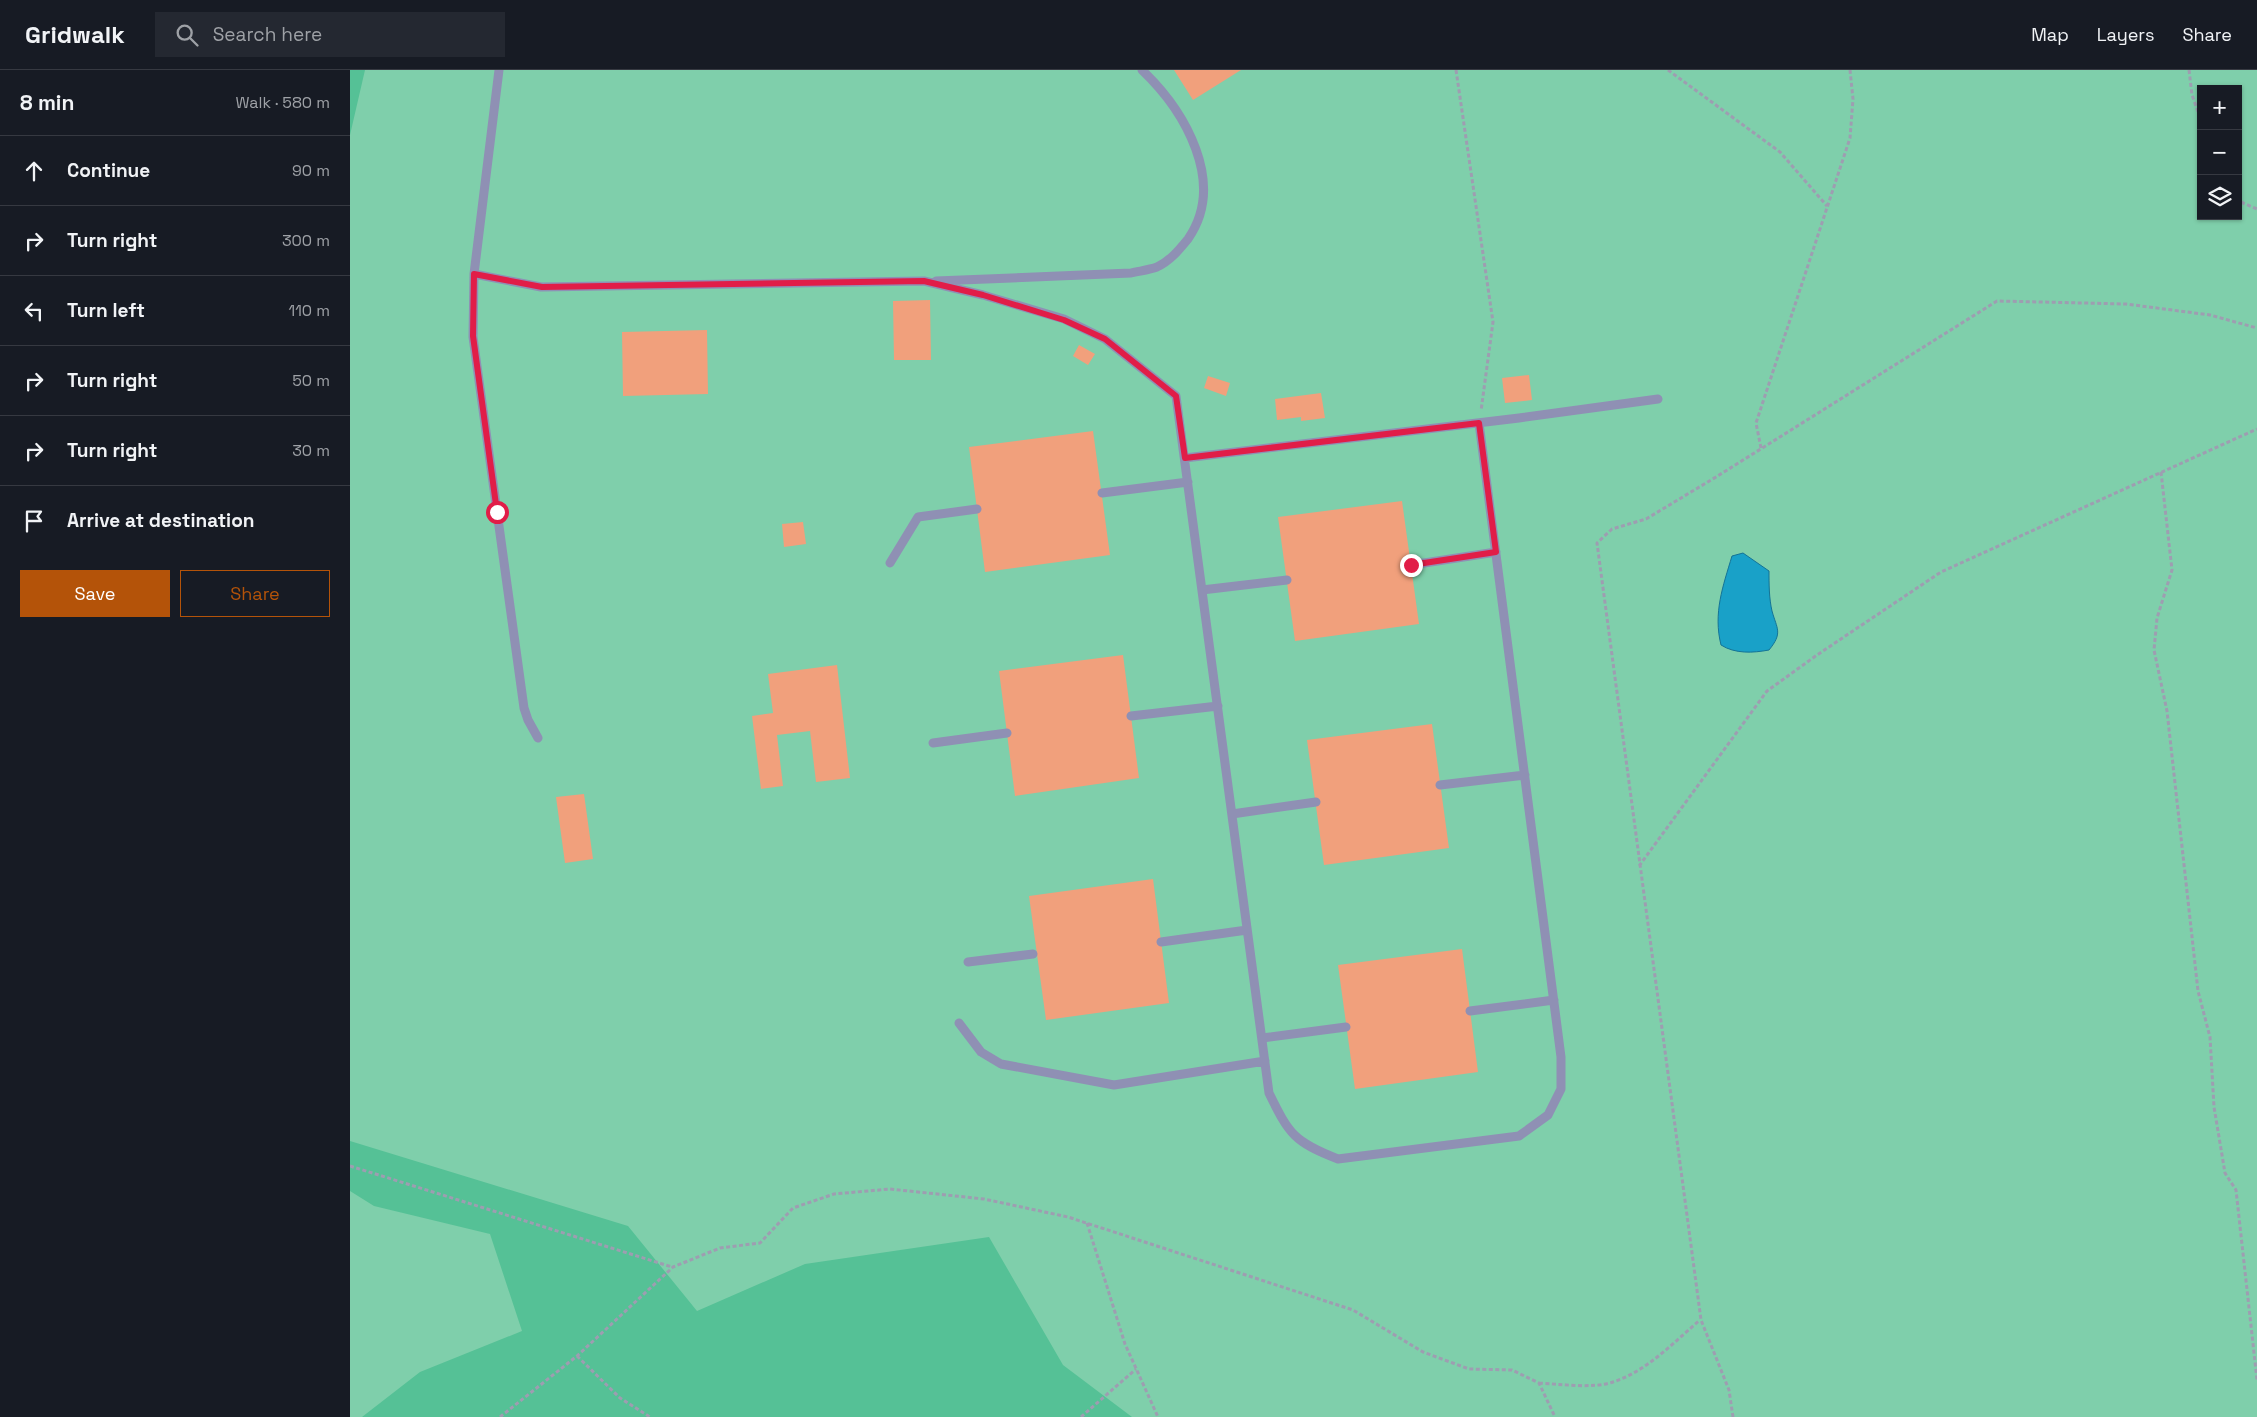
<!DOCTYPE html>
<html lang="en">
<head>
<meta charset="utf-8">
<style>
	:root { --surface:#171b24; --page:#242831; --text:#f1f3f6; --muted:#9ea1a6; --line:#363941; --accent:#b45309 }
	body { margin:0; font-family:"Space Grotesk",sans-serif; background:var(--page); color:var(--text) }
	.controls { position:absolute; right:15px; top:15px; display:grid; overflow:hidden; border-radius:0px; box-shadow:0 1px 4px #0004 }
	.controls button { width:45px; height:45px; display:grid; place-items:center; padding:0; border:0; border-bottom:1px solid var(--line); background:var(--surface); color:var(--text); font:25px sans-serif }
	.stop { position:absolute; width:15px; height:15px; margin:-11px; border:4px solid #e11d48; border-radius:50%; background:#fff }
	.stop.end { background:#e11d48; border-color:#fff; box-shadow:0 1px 5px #0008 }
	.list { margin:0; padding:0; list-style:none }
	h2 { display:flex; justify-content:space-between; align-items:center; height:65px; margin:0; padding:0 20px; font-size:21px }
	h2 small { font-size:16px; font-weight:400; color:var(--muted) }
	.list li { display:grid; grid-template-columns:32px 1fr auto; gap:15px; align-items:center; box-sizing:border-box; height:70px; padding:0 20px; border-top:1px solid var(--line) }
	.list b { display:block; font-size:19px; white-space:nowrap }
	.list em { font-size:16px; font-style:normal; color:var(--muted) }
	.actions { display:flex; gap:10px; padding:15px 20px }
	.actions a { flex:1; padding:11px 0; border:1px solid var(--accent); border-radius:0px; text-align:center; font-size:18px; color:var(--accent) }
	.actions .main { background:var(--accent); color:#fff }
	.icon { flex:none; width:28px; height:28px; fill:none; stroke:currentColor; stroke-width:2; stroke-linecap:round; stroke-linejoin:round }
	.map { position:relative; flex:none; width:1907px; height:1347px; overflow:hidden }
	header { display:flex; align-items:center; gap:30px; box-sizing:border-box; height:70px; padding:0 25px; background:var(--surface); border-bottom:1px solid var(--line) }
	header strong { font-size:24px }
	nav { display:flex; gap:28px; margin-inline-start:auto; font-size:18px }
	.search { width:350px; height:45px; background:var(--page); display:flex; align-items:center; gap:12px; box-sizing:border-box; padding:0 18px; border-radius:0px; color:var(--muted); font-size:19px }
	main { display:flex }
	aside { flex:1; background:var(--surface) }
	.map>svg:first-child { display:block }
</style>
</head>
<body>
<header>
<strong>Gridwalk</strong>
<div class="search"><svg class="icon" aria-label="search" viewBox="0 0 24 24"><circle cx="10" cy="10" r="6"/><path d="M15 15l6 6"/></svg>Search here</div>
<nav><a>Map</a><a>Layers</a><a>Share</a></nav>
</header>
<main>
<aside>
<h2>8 min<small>Walk · 580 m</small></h2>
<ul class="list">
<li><svg class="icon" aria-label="ahead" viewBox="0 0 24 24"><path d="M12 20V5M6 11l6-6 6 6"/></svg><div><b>Continue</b></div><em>90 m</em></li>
<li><svg class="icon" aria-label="right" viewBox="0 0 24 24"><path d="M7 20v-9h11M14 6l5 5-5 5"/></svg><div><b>Turn right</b></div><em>300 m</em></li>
<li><svg class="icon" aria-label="left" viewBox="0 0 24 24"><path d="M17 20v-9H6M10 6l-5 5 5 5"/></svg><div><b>Turn left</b></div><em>110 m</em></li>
<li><svg class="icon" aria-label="right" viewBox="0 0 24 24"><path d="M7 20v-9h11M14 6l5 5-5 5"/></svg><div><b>Turn right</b></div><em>50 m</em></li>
<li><svg class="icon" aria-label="right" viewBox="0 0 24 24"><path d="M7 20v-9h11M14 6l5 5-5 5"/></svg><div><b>Turn right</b></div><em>30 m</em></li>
<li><svg class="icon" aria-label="arrive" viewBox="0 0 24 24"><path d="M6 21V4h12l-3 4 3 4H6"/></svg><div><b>Arrive at destination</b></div></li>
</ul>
<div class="actions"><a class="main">Save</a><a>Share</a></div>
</aside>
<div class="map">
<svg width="1907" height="1347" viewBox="0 0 1907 1347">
	<rect width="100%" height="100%" fill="#e5e6f6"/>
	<path fill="#7fcfab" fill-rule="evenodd" d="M0,0H1907V1347H0ZM1851,19H1888V146H1851Z"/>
	<path fill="#55c196" d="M0,0H15L0,65Z
		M0,1071L278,1156L347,1241L455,1194L639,1167L713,1295L782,1347H12L70,1302L172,1261L140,1164L24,1136L0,1121Z"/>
	<path fill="#19a1c8" stroke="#147396" d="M1393,483L1419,501C1419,514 1419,528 1422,541C1427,559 1433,563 1419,580C1403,583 1385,584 1371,575C1363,543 1373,516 1382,486Z"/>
	<path fill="#f1a07c" d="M824,0H891L843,30Z
		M580,230L581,290H544L543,231Z
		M357,260L358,324L273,326L272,262Z
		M729,275L745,284L738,295L723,286Z
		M1179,305L1182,330L1155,333L1152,308Z
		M858,306L880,313L876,326L854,318Z
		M971,323L975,348L951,351V347L927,350L925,329Z
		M743,361L760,485L635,502L619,377Z
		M1052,431L1069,554L945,571L928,447Z
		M453,452L456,474L434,477L432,454Z
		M773,585L789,708L665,726L649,601Z
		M487,595L500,708L466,712L460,661L427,665L433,716L411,719L402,646L423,643L418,604Z
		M1082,654L1099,778L974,795L957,670Z
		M234,724L243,789L215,793L206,727Z
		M803,809L819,933L696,950L679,826Z
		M1112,879L1128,1002L1005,1019L988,895Z"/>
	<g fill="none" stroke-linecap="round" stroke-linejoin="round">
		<path stroke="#9e9db1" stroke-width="3" stroke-dasharray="4 2.5" stroke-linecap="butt" d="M1106,0L1143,252L1131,341
			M1318,0L1430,82L1477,136
			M1839,0L1842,25L1851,50
			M1888,126L1893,133L1907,139
			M1411,378L1406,353L1500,68L1503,29L1500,0
			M1811,402L1822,500L1807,548L1804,580L1817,641L1848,921L1860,967L1864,1037L1875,1103L1886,1120L1907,1310
			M1289,796L1417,621L1467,585L1591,502L1907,359
			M0,1096L322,1197
			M737,1153L775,1274L808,1347
			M227,1286L270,1328L300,1347
			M1189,1313C1210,1314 1243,1319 1263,1312C1297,1301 1323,1273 1350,1250
			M150,1347L227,1286L323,1197L370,1178L410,1173L443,1138L484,1124L540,1119L634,1129L718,1147L1003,1240L1073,1282L1119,1299L1162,1300L1189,1313L1205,1347
			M731,1347L786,1299
			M1383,1347L1379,1320L1351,1250L1247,473L1262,459L1296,449L1366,407L1647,231L1776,234L1860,245L1907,258"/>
		<path stroke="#8f90b4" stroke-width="9" d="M149,0L124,204L123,267L174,638L178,650L188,668
			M124,204L191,217L574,211L633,225L714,249L755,269L826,326L919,1023C939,1064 944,1072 988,1089L1169,1066L1198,1045L1211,1019V987L1129,353
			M586,211L781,203C789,201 799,200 807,197C820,191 829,180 838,169C877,113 835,41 792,0
			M835,388L1169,348L1308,329
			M752,423L838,412
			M540,493L568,447L627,439
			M1061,495L1146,482
			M852,520L937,510
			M781,646L868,636
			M583,673L657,663
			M1090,715L1175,705
			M882,744L966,732
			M811,872L897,860
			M618,892L683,884
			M1120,941L1204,930
			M609,953L631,982L651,994L764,1015L915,991
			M912,968L996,957"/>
	</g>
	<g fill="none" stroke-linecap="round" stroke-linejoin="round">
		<path stroke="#e11d48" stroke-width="6" d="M147,442L123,266L124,204L192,217L574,211L633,225L714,250L755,269L826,326L835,388L1129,353L1146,482L1061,495"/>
	</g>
</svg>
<div class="controls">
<button>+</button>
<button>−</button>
<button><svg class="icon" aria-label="layers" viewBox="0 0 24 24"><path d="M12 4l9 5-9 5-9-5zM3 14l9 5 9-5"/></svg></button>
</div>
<div class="stop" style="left:147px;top:442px"></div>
<div class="stop end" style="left:1061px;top:495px"></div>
</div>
</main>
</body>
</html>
